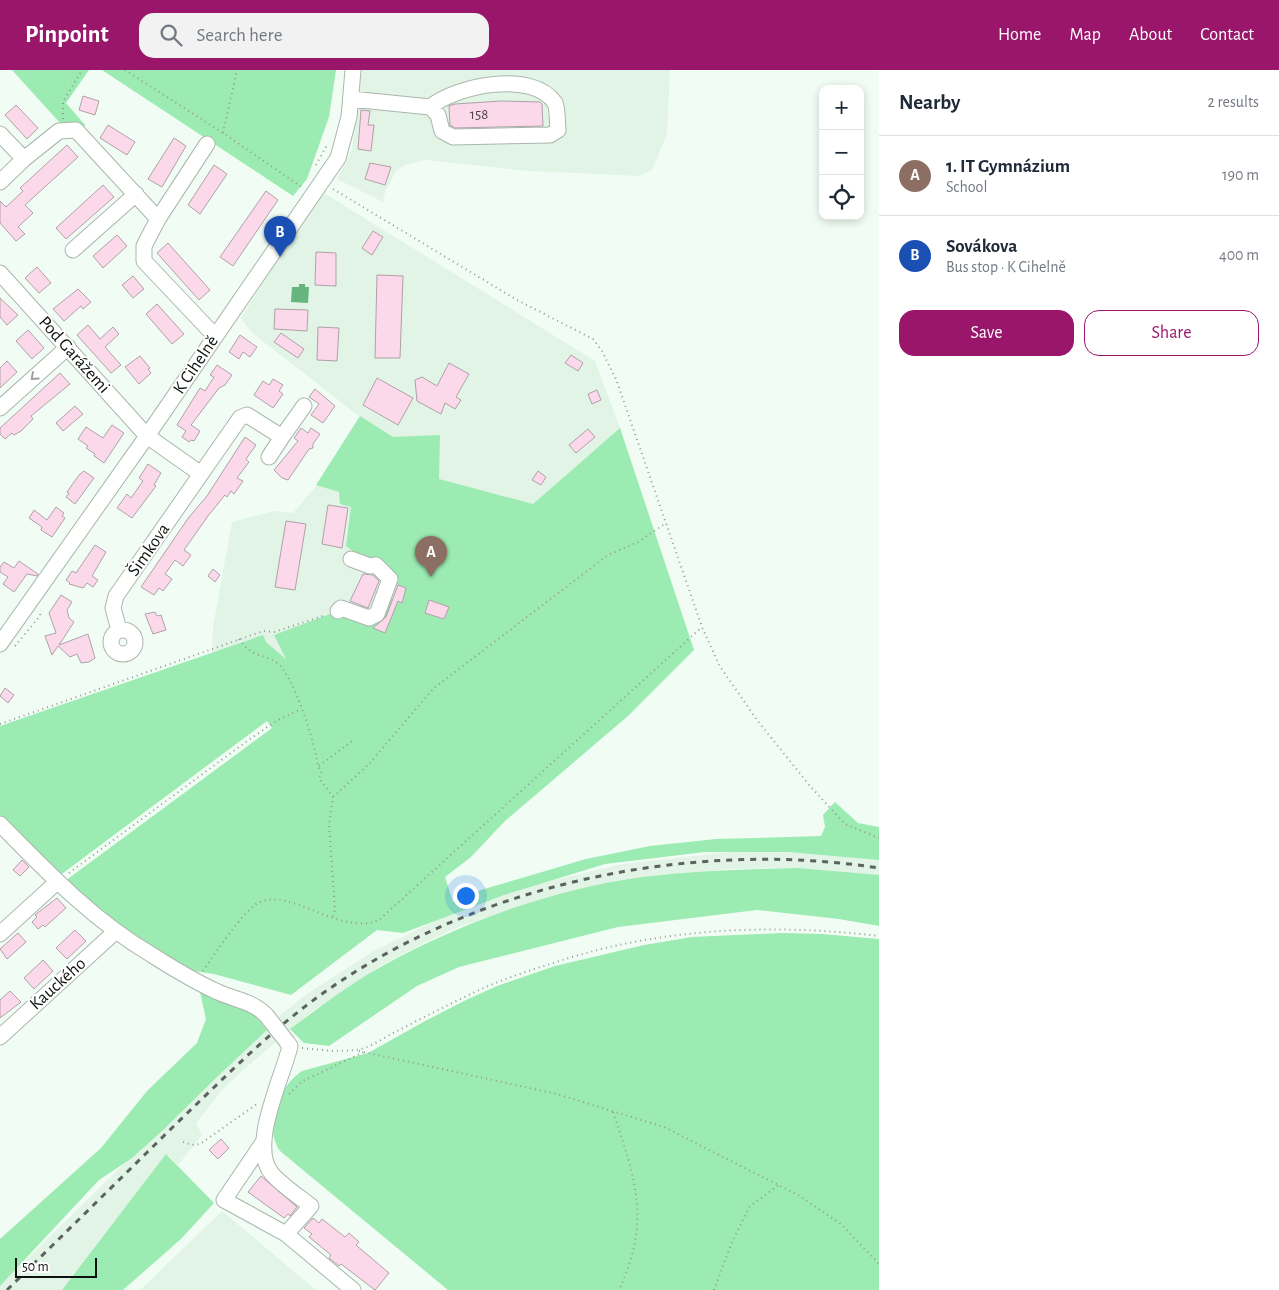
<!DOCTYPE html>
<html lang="en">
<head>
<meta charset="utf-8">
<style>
	:root { --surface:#fff; --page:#f2f2f3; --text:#1f2937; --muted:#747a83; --line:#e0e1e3; --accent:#99166b }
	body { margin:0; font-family:"Alegreya Sans",sans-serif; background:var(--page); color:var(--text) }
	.controls { position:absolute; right:15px; top:15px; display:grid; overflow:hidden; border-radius:10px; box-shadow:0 2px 8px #0003 }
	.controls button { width:45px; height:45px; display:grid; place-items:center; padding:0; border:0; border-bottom:1px solid var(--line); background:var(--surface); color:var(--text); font:25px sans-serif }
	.scale { position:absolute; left:15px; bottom:12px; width:82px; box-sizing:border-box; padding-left:5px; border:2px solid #0e120f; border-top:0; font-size:14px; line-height:18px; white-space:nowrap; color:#0e120f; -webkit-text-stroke:4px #fff; paint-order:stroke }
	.you { position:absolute; left:465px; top:825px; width:18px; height:18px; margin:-12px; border:4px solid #fff; border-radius:50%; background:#1a73e8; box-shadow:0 0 0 8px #1a73e833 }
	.badge { display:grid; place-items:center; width:32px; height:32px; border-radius:50%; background:var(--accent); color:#fff; font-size:16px; font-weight:700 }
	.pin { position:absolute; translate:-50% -41px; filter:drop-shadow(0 1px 2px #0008) }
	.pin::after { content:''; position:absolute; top:26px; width:18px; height:15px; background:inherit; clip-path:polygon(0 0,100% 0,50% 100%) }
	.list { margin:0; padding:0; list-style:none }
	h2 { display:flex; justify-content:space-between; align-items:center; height:65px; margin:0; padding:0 20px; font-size:21px }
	h2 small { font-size:16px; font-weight:400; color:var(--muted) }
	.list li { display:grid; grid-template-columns:32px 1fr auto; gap:15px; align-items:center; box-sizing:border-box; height:80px; padding:0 20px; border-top:1px solid var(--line) }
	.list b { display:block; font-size:19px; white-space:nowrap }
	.list p { margin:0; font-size:16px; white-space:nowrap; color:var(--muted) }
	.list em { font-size:16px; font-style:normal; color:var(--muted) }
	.actions { display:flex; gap:10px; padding:15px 20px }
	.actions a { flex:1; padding:11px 0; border:1px solid var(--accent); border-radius:15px; text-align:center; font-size:18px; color:var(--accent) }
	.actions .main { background:var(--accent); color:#fff }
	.icon { flex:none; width:28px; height:28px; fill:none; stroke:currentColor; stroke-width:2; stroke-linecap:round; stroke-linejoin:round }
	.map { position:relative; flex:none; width:879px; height:1220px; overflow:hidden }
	header { display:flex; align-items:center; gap:30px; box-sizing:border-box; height:70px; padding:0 25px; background:var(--accent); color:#fff }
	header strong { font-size:24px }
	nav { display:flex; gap:28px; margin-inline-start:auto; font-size:18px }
	.search { width:350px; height:45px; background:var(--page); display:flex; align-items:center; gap:12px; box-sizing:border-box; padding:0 18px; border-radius:15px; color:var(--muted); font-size:19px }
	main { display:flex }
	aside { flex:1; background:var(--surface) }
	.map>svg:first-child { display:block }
</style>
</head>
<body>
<header>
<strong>Pinpoint</strong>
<div class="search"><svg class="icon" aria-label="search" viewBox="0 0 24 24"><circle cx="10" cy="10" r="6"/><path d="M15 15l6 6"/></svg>Search here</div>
<nav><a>Home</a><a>Map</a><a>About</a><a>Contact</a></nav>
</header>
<main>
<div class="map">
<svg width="879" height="1220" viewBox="0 0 879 1220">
	<rect width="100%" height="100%" fill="#f1fdf4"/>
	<path fill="#e1f4e6" d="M360,0H670L667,64L652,100L639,106L529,101L426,90L405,95L396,101L385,122L383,132L337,109L352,79Z
		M324,123L595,291L620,358L533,434L503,557L332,660L288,590L266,572L263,565L212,583L213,556L232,452L275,441L293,443L317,415L360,347L251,262L241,248L266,207Z
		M731,782L816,783L879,790V807L815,799L771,798L732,799L660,805L579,820L537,831L459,857L428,871L380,896L314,940L244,999L222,1020L196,1053L202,1065L178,1095L167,1084L62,1220H0V1215L256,965L304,926L372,882L453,842L533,815L622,794Z
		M222,1141L316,1220H140Z"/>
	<path fill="#9cebb2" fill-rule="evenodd" d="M12,0H89L66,33L85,55L82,59L70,53H60Z
		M102,0H336L329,47L307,109L293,126Z
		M360,346L393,367L440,365L439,409L533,434L620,358L694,580L628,646L505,751L471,787L445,807L453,832L481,820L586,789L650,776L716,769L821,766L825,757L823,745L835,732L858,753L879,757V790L788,782H705L605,794L504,825L403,863L377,860L291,925L214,904L187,900L134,868L65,811L272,658L267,651L59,806L0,747V656L263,565L266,572L286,589L274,565L338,541L377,544L390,509L346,476L351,437L340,434L339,422L316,415ZM394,513L406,518L401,532L388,527ZM429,530L448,537L444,549L425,543Z
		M798,798L879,805V856L839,849L757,840L618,857L459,897L417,916L329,976L304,973L290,959C315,941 339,922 365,906C445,858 550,819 643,807C694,801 746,799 798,798Z
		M782,863L822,864L879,869V1220H448L280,1081C263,1056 278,1017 302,1001L368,983L427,950L466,930L497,916L555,896L644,875L692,867Z
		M200,922L251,941L267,960L218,1006L163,1060L132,1088L99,1110L0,1216V1169L101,1078L147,1021L197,973L206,949Z
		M166,1084L214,1133L181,1169L123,1220H62Z"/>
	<path fill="#66b47e" d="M299,214H305V217H309L308,233L291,232L292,217H299Z"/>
	<path fill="#fcd9ea" stroke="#afa1a7" d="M83,26L99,31L95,45L79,40Z
		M501,31L540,32L542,34L543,56L455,58L450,55L449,36L455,34Z
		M16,35L38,58L27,69L5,45Z
		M361,40L370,41L368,55H374L371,81L358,79Z
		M108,55L135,72L127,85L100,68Z
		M174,68L186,76L162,117L148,109Z
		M67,75L78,87L25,135L33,143L18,157L25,164L16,171L0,153V131L6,137L23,121L20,118Z
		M370,93L391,97L385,115L365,109Z
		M214,95L227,104L200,144L188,135Z
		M103,115L114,127L66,169L56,158Z
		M266,121L278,130L233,196L220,187Z
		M373,161L383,167L372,185L362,178Z
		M117,165L127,176L103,198L93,186Z
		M168,173L210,220L199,230L157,183Z
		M316,182L336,183V216L315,215Z
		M37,197L51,213L39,223L25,208Z
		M377,205L403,206L400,288H375Z
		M133,206L144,219L133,228L122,215Z
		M78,219L91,232L83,239L81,236L64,251L53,239Z
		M0,228L18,245L7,255L0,247Z
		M157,234L184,264L172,274L146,244Z
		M275,239L308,240L307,261L274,259Z
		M88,255L100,269L113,257L119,264L105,277L121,295L111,303L77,265Z
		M318,257L339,258L337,291L317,290Z
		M28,260L44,278L32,289L16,271Z
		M281,263L304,279L298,288L274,272Z
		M240,265L257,277L250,287L243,282L239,289L229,282Z
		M571,285L583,293L578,301L565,293Z
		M140,286L150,298L148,299L151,303L139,314L125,297Z
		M7,291L17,302L0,318V298Z
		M449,293L469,304L456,327L461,330L455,339L445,333L441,344L417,331L415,310L422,307L437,316Z
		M217,295L232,305L225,315L219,318L191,355L200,361L194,371L191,370L189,372L182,367L186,361L177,355L200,318L205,321L214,307L210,305Z
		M60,303L70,314L31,346L33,349L21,361L14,365L12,363L5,369L0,364V358Z
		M377,308L413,328L398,355L363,335Z
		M273,309L283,315L279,321L283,324L273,338L254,325L263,311L269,315Z
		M315,319L335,336L323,353L311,345L319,334L309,327Z
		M597,320L601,330L592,334L588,324Z
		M75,336L83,344L63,361L56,353Z
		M112,355L124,363L104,393L94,386L95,384L86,378L88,376L78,369L86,357L103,368Z
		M301,358L308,363L311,358L320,364L313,374V378L309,379L288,410L282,408L274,400L298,371L294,368Z
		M588,359L595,367L576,383L569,375Z
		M245,367L256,375L246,389L249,392L237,408L243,411L234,424L231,421L227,427L225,425L208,446L184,480L191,485L183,496L175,490L165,504L172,509L163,521L159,518L154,525L141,517L189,447L207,426Z
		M148,394L161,403L154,415L156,416L132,448L117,438L127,424L131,428L143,411L139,408Z
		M84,401L94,408L75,434L66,427L69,423L67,422L79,405Z
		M538,401L546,407L541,415L532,410Z
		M328,435L348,438L342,478L322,474Z
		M56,437L64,443L62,446L65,448L52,467L41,460L42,457L29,448L34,440L47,450Z
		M286,451L306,454L295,520L275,517Z
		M95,475L106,482L92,506L98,510L93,517L87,513L83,518L69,514L70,513L66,510L72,501L76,503Z
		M19,491L38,504L37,506L27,504L14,522L3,514L8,507L0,502V497L4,492L14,498Z
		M213,499L220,505L215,512L208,506Z
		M363,504L373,505L379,511L368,538L350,531Z
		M398,515L406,518L402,533L398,531L385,563L373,558L386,547Z
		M61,525L72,532L67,540L69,548L74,552L59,575L88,564L95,588L89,592L81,593L77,584L70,587L58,576L52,585L45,566L56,563L49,543Z
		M429,530L449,537L444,549L425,543Z
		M155,542L157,546L161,545L166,560L153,564L145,544Z
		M5,618L14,625L8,633L0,626Z
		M22,790L29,797L20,806L13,800Z
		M57,828L66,838L45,857L43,855L38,859L32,852L37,847L35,845Z
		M75,860L86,871L67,889L56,878Z
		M18,863L26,872L7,889L0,879Z
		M43,890L53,901L34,919L24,908Z
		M10,921L21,932L0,948V930Z
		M221,1069L229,1078L218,1089L209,1080Z
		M261,1106L297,1137L290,1146L288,1144L284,1148L248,1122Z
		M313,1148L319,1153L322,1149L345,1167L349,1163L359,1172L356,1175L389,1203L375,1220L341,1194L339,1196L329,1188L331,1185L309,1167L312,1164L304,1158Z"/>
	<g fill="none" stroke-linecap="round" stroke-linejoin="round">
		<defs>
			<path id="minor" d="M351,29L430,37L438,45L442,61L453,67L550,65L558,60C557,52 558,40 555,33C533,0 457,15 430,37
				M0,64L24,89
				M0,112L24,89L59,61L76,60L158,149L144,176V191L215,266
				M158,149L207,74
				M73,180L136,124
				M0,203L147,366L201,404
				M0,338L68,277
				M269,387L282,367
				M338,541L341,538L369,548L377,544L390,509L376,495L370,496L351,489
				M111 572a12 12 0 1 1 24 0a12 12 0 1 1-24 0Z
				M119,560L113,538L116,526L240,348L247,345L282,367L304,336
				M0,574L147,366L338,88L349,47L353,0
				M0,754C47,802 94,851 152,885C174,899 195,912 218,922C235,930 252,931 266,945
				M0,864L57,812
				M0,967L116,861
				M264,1071L224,1130L286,1164L353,1220
				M286,1164L311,1136C298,1126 283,1116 272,1104C248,1076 283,1007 290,976L287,972"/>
		</defs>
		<use href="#minor" stroke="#aab6ad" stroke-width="17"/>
		<path stroke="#929a94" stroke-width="2" stroke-dasharray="1 4" stroke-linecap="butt" d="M125,0L223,63L303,118
			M63,49V32L82,0
			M223,63L237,0
			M316,95L327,75
			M333,119L517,230L593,269L602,281L616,309L702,557L719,595L757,650L810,716L845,754L879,768
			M239,569C253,589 261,582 277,593C294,605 316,676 318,697L322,703L319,708L333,727L329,755L335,839L333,847
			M15,576L40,546L41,540
			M0,654L252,565L263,561L274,562L326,545
			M319,696L355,669
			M333,727L368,695L434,618L608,485L638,472L666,453
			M69,803L243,674L276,651L301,639
			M203,901C214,885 243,841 258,833C289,816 341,867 379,850L702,557
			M302,978C320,980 338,982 355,980C368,979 382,969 393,963C419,950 445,936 471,924C497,911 525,902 553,893C658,858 770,853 879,866
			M359,981L557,1024L664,1057L798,1125L841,1154L879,1194
			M289,1024L301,1012L364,982
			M613,1042C636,1110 651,1151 619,1220
			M183,1072L192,1075L200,1074L257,1034
			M714,1220L732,1172L750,1136L779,1115"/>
		<use href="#minor" stroke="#fff" stroke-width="15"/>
		<path stroke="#5c635e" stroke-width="3" stroke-dasharray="6 6" stroke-linecap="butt" d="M7,1220C64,1164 121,1108 178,1052C220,1012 261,970 307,935C463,816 686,768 879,798"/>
		<defs>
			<path id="minor-bridge" d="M266,945L287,972"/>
		</defs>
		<use href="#minor-bridge" stroke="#aab6ad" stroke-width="17" stroke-linecap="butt"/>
		<use href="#minor-bridge" stroke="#fff" stroke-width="15"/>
	</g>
	<defs><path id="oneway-chevron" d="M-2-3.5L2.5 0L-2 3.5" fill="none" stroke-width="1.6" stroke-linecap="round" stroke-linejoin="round" transform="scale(1.25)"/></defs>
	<use stroke="#9fa09f" href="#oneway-chevron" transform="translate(34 307) rotate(138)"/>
	<g text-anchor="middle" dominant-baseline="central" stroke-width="4" stroke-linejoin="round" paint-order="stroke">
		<g font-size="15" fill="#4a4446">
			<text x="479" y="44">158</text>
		</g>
		<g font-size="18" fill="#0e120f" stroke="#fff">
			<text transform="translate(74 285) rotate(48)">Pod Garážemi</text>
			<text transform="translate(196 295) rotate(-56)">K Cihelně</text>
			<text transform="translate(149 480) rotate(-55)">Šimkova</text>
			<text transform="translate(58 914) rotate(-42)">Kauckého</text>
		</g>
	</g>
</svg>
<div class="controls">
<button>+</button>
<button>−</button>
<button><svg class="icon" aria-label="locate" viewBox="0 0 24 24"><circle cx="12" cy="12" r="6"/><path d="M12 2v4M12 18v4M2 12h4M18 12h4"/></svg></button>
</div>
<div class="scale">50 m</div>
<div class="you"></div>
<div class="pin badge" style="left:431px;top:507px;background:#8d6e63">A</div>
<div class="pin badge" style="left:280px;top:187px;background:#1a4fb4">B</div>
</div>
<aside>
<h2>Nearby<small>2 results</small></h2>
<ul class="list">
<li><span class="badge" style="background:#8d6e63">A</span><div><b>1. IT Gymnázium</b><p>School</p></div><em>190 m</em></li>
<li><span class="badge" style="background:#1a4fb4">B</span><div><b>Sovákova</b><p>Bus stop · K Cihelně</p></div><em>400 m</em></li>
</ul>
<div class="actions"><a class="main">Save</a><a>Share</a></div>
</aside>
</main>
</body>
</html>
